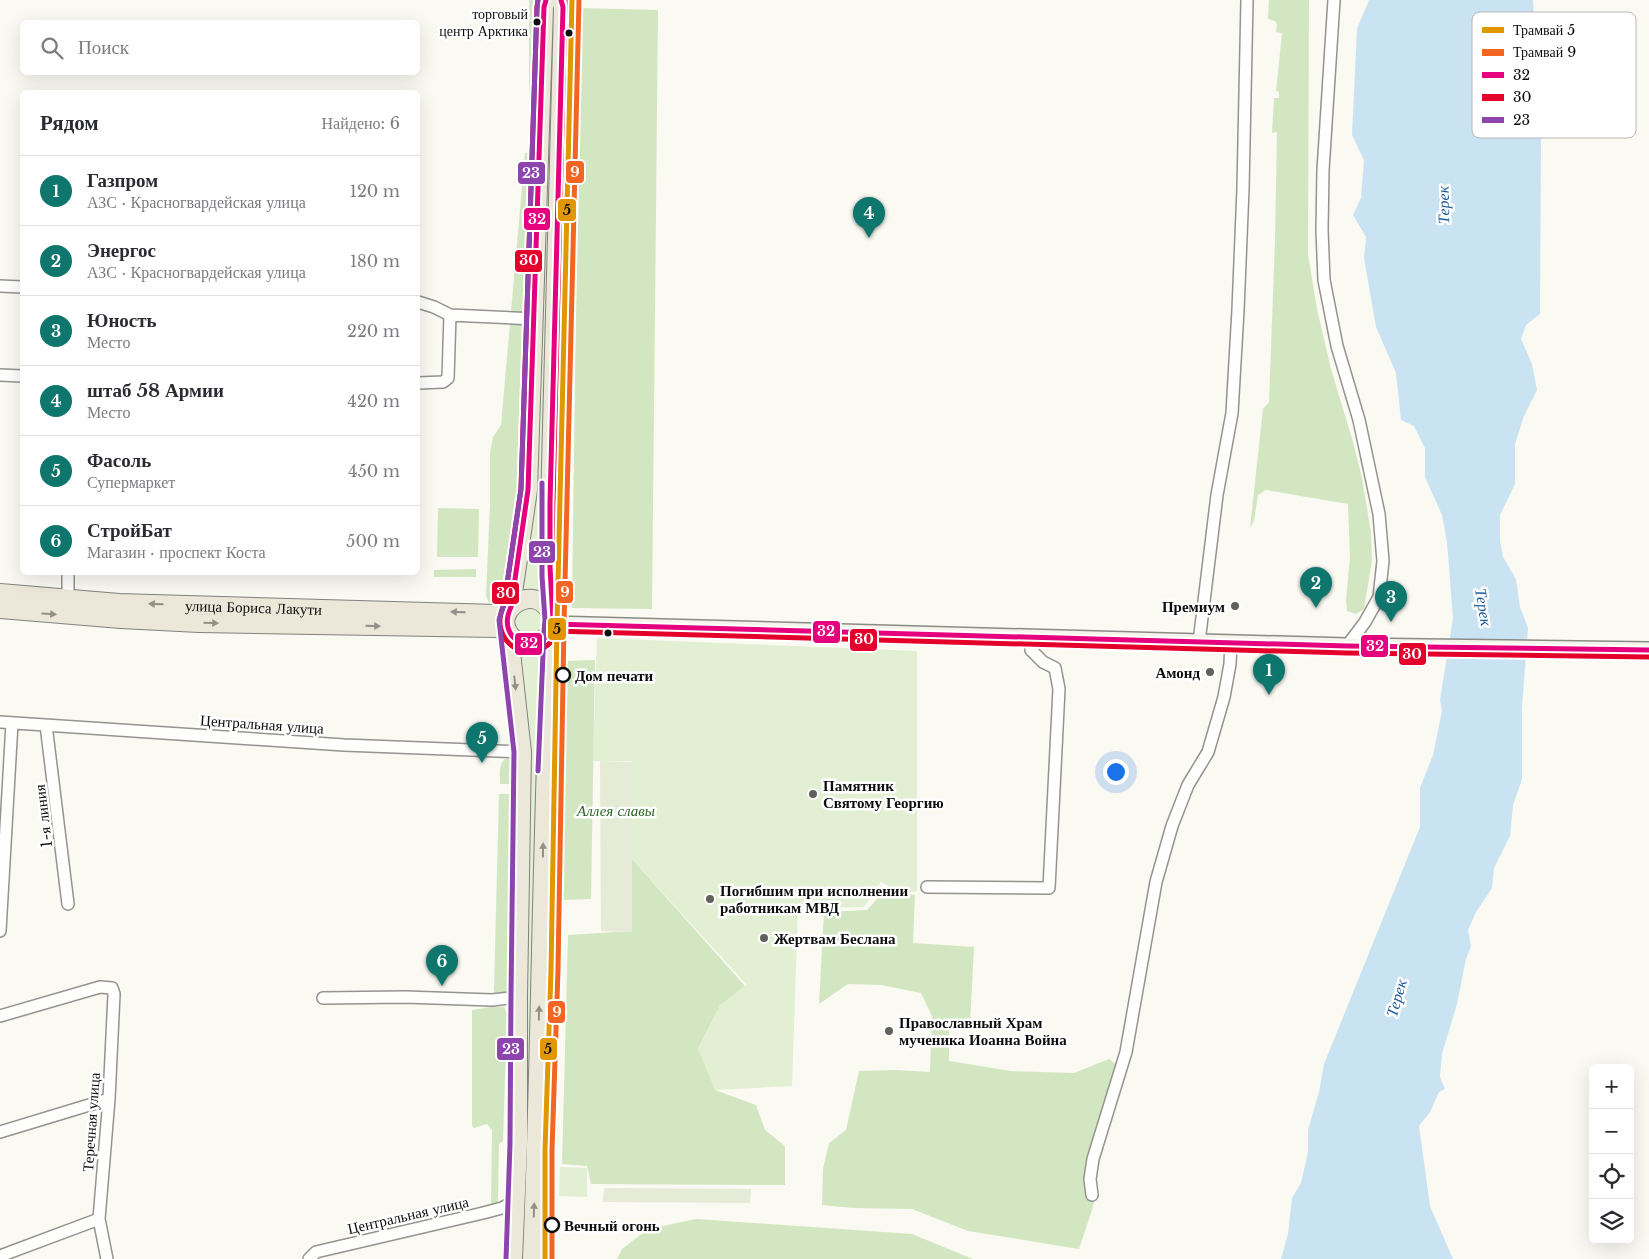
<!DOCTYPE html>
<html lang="ru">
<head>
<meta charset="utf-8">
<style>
	:root { --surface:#fff; --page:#f7f7f7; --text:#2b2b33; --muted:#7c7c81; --line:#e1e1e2; --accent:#0f766e }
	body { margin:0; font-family:"Libre Baskerville",serif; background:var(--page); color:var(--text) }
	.controls { position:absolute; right:15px; bottom:15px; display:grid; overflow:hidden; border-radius:8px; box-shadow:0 5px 20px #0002 }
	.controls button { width:45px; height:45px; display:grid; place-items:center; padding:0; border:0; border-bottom:1px solid var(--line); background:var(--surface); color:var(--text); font:25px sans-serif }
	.you { position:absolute; left:1115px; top:771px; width:18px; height:18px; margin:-12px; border:4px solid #fff; border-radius:50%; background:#1a73e8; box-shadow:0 0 0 8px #1a73e833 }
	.badge { display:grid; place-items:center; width:32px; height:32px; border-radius:50%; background:var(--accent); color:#fff; font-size:16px; font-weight:700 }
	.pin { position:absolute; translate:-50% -41px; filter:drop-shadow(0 1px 2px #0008) }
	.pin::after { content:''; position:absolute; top:26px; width:18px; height:15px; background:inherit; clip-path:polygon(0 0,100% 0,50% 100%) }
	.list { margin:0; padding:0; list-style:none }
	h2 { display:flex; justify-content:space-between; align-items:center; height:65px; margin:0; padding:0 20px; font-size:21px }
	h2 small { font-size:16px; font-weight:400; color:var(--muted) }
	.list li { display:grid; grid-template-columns:32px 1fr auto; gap:15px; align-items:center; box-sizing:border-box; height:70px; padding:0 20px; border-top:1px solid var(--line) }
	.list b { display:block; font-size:19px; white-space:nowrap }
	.list p { margin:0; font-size:16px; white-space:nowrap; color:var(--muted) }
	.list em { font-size:16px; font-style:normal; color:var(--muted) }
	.icon { flex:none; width:28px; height:28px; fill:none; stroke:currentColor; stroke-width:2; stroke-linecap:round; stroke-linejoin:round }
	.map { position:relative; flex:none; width:1649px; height:1259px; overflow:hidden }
	.search { position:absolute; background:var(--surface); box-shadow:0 5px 20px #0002; left:20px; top:20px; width:400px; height:55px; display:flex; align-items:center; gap:12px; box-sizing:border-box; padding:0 18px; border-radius:8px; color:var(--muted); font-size:19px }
	.panel { position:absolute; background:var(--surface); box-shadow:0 5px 20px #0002; left:20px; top:90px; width:400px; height:485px; border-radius:8px }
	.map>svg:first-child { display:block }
</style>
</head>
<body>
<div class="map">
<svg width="1649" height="1259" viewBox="0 0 1649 1259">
	<rect width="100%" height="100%" fill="#faf9f2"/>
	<path fill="#e2efd3" d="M550,6H558L545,599L521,595Z
		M515 621a14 14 0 1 1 28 0a14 14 0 1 1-28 0Z
		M597,638L917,651V891L903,893L881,882L864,907L798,908L792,1086L714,1090L698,1050L720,1004L747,985L632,859V761H593Z
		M545,645L527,1135H523L517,646Z
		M560,1167L587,1168V1197L559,1196Z"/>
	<path fill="#d2e7c1" d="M529,0H537L531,125L529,124Z
		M1269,0H1309L1308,254L1317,309L1331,369L1353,442L1362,478L1371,533L1372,561L1364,609L1356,614L1347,611L1346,601L1350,556L1348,504L1266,490L1258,495L1254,521L1250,528L1263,409L1269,402L1275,240L1277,132L1272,133L1274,98H1279V92L1276,91L1282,33L1276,32L1277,24L1275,21L1268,19Z
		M580,8L658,10L652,609L572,608Z
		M525,153H530L524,488L503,600L500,604L493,605L488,601L486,596L490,504V453L493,437L501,425Z
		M438,508L479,509L478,557H437Z
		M476,569V577H434V570Z
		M595,660L591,899L561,900L564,661Z
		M505,759H509L513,761L515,784H500C500,776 498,765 505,759Z
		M499,794H517L512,994L496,996L494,990Z
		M632,859L745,986L720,1005L698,1049L715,1090L756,1105L765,1130L785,1146V1185L591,1184L587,1166L562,1164L568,935L632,931Z
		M885,890L915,895L913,943L974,947L970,1026L949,1027V1061L1011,1071L1074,1073L1109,1059L1118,1066L1101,1150L1093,1207L1079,1249L968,1231L912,1209L853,1208L822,1205L823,1169L829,1143L846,1130L859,1071L896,1070L930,1072L932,1016L921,993L881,985L848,984L819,1004L824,912L867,910Z
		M490,1007H504L507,1013L503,1141L499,1144L498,1204L491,1206L492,1130L487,1124L474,1128L472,1126V1010Z
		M696,1219L912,1234L973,1259H617L622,1249L648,1229Z"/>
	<path fill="#e5ebd6" d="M600,761L632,762V932L601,931Z
		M604,1188L751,1189L750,1203L603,1202Z"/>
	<path fill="#cae3f3" d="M1369,0H1533L1541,142L1540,314L1526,325L1521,339L1532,364L1537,390L1524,416L1515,444V484L1500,515V541L1503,557L1516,579L1520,607L1528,628L1522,708V779L1513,805L1510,836L1494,868L1492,888L1476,912L1468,930L1471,946L1466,959L1457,1004L1442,1054L1440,1077L1445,1089L1439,1092L1430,1112L1419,1126L1430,1206L1453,1259H1281L1288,1234L1292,1198L1301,1183L1308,1152V1130L1319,1092L1324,1064L1420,827V788L1433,755L1442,711L1440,700L1453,618L1447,542L1442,515L1425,477V448L1414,426L1401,420L1396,373L1376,327L1364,258L1366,237L1353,215L1361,198L1364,160L1352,135L1357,29Z"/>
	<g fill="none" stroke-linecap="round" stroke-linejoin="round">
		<defs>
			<path id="minor" d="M1334,0L1323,170L1322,230L1324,280L1337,346L1359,420L1379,514L1383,561L1379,597L1365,622L1347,646
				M0,286L22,287
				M418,302L434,307L450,315L535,319
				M0,375L22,376
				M418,383L443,382L448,378L450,315
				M68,600V572
				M1199,642L1217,495L1232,413L1238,310L1243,189L1247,0
				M0,722L344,745L522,752
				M46,725L68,904
				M927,887L1049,888L1059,689L1055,668L1043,662L1031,650V638
				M0,931L12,723
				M323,998L405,997L492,1000L518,997
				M0,1016L100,987L112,988L114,994L109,1099L99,1219L107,1259
				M0,1132L109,1099
				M1092,1195L1090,1179L1093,1159L1126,1052L1156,882L1172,826L1188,785L1208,752L1224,697L1230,664L1231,642
				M0,1256L99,1219
				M309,1259L316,1252L483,1213L502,1208L515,1201"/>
			<path id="secondary" d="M552,624L1347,646L1649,650"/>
			<g id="primary">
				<path id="s1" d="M0,593L119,603L497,614L507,613"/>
				<path d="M511,607L528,490L544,7L546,0"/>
				<path d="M0,609L121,619L199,623L496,628L507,630"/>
				<path d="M551,631C545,639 539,645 528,645C522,644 516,641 511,636C489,612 536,578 552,616"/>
				<path d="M509,634L522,752L518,997V1144L513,1259"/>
				<path d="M532,1259C541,1050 541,840 551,631L553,620L550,576V503L562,47L563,7L561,0"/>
			</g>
		</defs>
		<use href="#minor" stroke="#949390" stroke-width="14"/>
		<use href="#secondary" stroke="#8a8a87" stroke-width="18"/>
		<use href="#primary" stroke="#81817d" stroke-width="20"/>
		<use href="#minor" stroke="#fefefd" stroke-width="11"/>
		<use href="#secondary" stroke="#f5f4ea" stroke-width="15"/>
		<use href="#primary" stroke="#ebe8d9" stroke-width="18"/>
		<defs>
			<path id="bus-1" d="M546,0L544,7L528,490L511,607C493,645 547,661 553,620L550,567V503L563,7L561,0
				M552,624L1347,646L1649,650"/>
			<path id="bus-2" d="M538,0L537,7L521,489L504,605C487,639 527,669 553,640C558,635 559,629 560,623C562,609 558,594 558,580C556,555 557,529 557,503L570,7L569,0
				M552,631L1347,653L1649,657"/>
			<path id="bus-3" d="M538,771L544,631L545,620L542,576V483
				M506,1259L510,1144L511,997L514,752L499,620L504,604L521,489L537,7L538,0"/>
		</defs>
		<use href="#bus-1" stroke="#fff" stroke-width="9"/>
		<use href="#bus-2" stroke="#fff" stroke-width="9"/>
		<use href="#bus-3" stroke="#fff" stroke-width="9"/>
		<use href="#bus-1" stroke="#e5007d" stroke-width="5"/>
		<use href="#bus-2" stroke="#e4002b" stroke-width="5"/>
		<use href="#bus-3" stroke="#8e44ad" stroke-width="5"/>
		<defs>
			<path id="tram-1" d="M545,1259V1150L551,970L557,624L572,0"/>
			<path id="tram-2" d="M552,1259V1150L558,970L564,624L579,0"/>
		</defs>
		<use href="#tram-1" stroke="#fff" stroke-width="9"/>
		<use href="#tram-2" stroke="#fff" stroke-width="9"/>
		<use href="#tram-1" stroke="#e09701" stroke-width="5"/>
		<use href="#tram-2" stroke="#f26522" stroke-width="5"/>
	</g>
	<defs><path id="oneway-solid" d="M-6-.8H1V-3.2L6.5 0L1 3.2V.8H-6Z" transform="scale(1.25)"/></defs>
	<g fill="#929087">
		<use href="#oneway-solid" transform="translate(156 604) rotate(-178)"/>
		<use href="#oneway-solid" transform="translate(458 612) rotate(-178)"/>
		<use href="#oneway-solid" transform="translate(49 614) rotate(4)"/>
		<use href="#oneway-solid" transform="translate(211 623) rotate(1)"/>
		<use href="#oneway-solid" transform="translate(373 626) rotate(1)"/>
		<use href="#oneway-solid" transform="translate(515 683) rotate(84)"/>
		<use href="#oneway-solid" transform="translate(543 850) rotate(-89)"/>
		<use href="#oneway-solid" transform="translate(539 1013) rotate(-89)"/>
		<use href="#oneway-solid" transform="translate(534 1210) rotate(-88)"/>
	</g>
	<g fill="#0d0d0d" stroke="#fff" stroke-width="2">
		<circle cx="537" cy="22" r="4.5"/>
		<circle cx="569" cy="33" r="4.5"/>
		<circle cx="608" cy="633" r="4.5"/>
	</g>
	<g fill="#60605d" stroke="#fff" stroke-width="2">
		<circle cx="1235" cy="606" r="5"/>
		<circle cx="1210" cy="672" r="5"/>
		<circle cx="813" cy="794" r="5"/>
		<circle cx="710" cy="899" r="5"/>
		<circle cx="764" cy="938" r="5"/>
		<circle cx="889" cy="1031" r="5"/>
	</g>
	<g fill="#fff" stroke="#0d0d0d" stroke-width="2.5">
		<circle cx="563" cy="675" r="7"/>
		<circle cx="552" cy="1225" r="7"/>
	</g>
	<g text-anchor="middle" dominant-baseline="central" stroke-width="5" stroke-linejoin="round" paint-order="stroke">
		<g font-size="14" fill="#0d0d0d" stroke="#fff" text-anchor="end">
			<text x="528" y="14">торговый<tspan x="528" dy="17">центр Арктика</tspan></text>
		</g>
		<g font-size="15" font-weight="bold" fill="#0d0d0d" stroke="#fff" text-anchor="start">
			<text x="1225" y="606" text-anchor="end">Премиум</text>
			<text x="1200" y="672" text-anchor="end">Амонд</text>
			<text x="823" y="785">Памятник<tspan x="823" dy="17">Святому Георгию</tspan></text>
			<text x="720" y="890">Погибшим при исполнении<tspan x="720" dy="17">работникам МВД</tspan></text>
			<text x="774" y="938">Жертвам Беслана</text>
			<text x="899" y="1022">Православный Храм<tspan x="899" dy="17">мученика Иоанна Война</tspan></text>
		</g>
		<g font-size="15" fill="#0d0d0d" stroke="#fff">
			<text stroke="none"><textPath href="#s1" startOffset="254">улица Бориса Лакути</textPath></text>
			<text transform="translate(262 724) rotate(4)">Центральная улица</text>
			<text transform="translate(43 816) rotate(-97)">1-я линия</text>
			<text transform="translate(91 1122) rotate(-86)">Теречная улица</text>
			<text transform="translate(408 1215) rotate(-13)">Центральная улица</text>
		</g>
		<g font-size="15" font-weight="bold" fill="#0d0d0d" stroke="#fff" text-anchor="start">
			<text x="575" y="675">Дом печати</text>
			<text x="564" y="1225">Вечный огонь</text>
		</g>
		<g font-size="15" font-style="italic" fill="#2a6320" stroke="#fff">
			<text x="616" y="810">Аллея славы</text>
		</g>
		<g font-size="16" font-style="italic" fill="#1b5b9a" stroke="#fff">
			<text transform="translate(1443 205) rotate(-91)">Терек</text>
			<text transform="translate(1484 607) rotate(81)">Терек</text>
			<text transform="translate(1396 998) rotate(-74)">Терек</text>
		</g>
	</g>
	<rect x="1472" y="12" width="164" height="126" rx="8" fill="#fff" stroke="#b6b6b6" stroke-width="1"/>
	<rect x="1482" y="27" width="22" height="6" fill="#e09701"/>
	<rect x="1482" y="49" width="22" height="7" fill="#f26522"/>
	<rect x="1482" y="72" width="22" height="6" fill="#e5007d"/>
	<rect x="1482" y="94" width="22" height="7" fill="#e4002b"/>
	<rect x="1482" y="117" width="22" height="6" fill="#8e44ad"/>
	<g font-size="14" fill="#0d0d0d">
		<text x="1513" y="35">Трамвай 5</text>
		<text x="1513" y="57">Трамвай 9</text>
		<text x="1513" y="80">32</text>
		<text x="1513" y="102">30</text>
		<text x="1513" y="125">23</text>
	</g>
	<g stroke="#fff" stroke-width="2">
		<rect x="565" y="160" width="20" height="24" rx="5" fill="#f26522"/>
		<rect x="517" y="161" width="29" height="24" rx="5" fill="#8e44ad"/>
		<rect x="557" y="198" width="20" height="24" rx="5" fill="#e09701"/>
		<rect x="523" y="207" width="28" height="24" rx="5" fill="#e5007d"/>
		<rect x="514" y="249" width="29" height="24" rx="5" fill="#e4002b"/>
		<rect x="528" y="540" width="28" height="24" rx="5" fill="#8e44ad"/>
		<rect x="555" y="580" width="19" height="24" rx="5" fill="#f26522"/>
		<rect x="491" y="581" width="29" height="24" rx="5" fill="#e4002b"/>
		<rect x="547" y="617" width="20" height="24" rx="5" fill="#e09701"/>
		<rect x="812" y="620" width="29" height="24" rx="5" fill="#e5007d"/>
		<rect x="849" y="628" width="29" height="24" rx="5" fill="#e4002b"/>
		<rect x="514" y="632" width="29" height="24" rx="5" fill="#e5007d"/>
		<rect x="1360" y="634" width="29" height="24" rx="5" fill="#e5007d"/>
		<rect x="1398" y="642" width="29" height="24" rx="5" fill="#e4002b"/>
		<rect x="547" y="1000" width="19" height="24" rx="5" fill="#f26522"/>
		<rect x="496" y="1037" width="29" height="24" rx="5" fill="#8e44ad"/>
		<rect x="539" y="1037" width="19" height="24" rx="5" fill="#e09701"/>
	</g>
	<g font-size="14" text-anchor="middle" font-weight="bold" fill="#fff">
		<text x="575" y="177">9</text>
		<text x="531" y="178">23</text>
		<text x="537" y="224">32</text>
		<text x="529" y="265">30</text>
		<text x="542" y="557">23</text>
		<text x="565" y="597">9</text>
		<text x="506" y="598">30</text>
		<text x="826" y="636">32</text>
		<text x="864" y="644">30</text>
		<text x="529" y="648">32</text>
		<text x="1375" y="651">32</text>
		<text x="1412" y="659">30</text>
		<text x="557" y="1017">9</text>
		<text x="511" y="1054">23</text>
	</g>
	<g font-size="14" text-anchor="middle" font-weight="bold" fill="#111">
		<text x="567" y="215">5</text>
		<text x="557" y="634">5</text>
		<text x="548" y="1054">5</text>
	</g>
</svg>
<div class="controls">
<button>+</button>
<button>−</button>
<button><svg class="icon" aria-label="locate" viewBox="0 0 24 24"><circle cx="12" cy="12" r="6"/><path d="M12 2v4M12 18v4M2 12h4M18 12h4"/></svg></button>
<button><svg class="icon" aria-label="layers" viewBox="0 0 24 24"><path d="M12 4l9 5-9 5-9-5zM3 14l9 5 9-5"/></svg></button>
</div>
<div class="you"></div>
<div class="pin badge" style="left:1269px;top:695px">1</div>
<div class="pin badge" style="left:1316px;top:608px">2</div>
<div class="pin badge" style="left:1391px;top:622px">3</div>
<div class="pin badge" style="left:869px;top:238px">4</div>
<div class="pin badge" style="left:482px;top:763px">5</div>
<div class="pin badge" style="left:442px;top:986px">6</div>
<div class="search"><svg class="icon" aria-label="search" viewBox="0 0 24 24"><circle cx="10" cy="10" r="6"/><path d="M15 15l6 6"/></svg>Поиск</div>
<section class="panel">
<h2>Рядом<small>Найдено: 6</small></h2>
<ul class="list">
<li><span class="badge">1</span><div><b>Газпром</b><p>АЗС · Красногвардейская улица</p></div><em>120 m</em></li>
<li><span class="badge">2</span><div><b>Энергос</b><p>АЗС · Красногвардейская улица</p></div><em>180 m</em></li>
<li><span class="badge">3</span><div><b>Юность</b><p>Место</p></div><em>220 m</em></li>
<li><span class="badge">4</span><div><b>штаб 58 Армии</b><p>Место</p></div><em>420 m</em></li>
<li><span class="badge">5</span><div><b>Фасоль</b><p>Супермаркет</p></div><em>450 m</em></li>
<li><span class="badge">6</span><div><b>СтройБат</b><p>Магазин · проспект Коста</p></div><em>500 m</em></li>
</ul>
</section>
</div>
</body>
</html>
